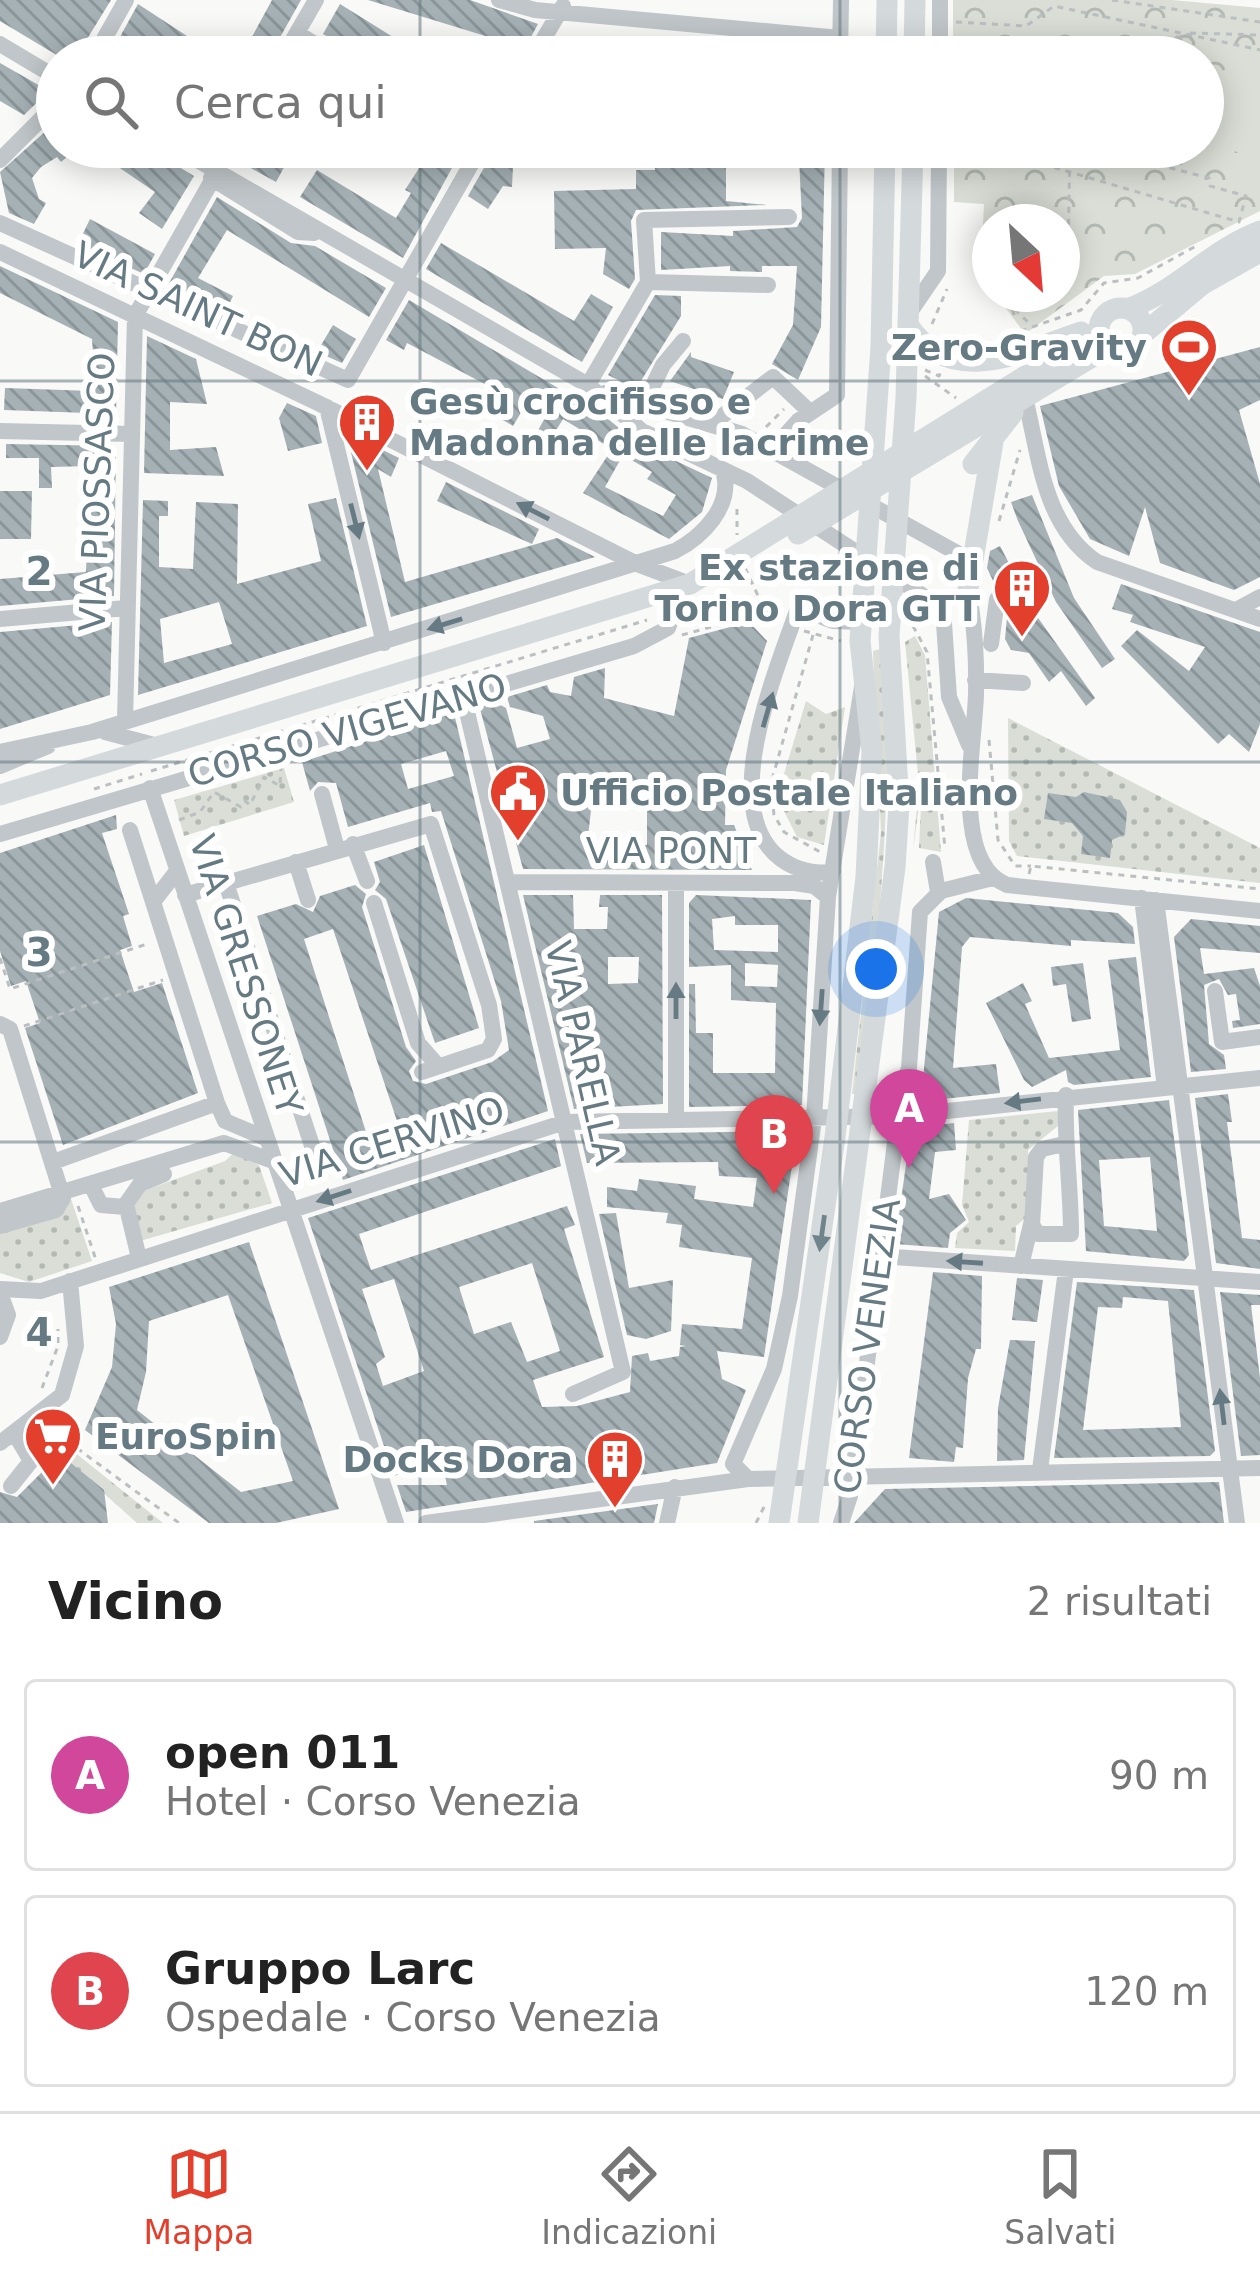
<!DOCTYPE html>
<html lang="it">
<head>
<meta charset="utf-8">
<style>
	:root { --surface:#fff; --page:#f6f6f6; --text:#222; --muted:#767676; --line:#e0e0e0; --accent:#e33f2d }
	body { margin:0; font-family:"DejaVu Sans",sans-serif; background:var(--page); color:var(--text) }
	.compass { position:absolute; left:972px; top:204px; width:108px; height:108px; border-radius:50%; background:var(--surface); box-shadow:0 6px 30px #0003; rotate:154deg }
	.you { position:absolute; left:876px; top:969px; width:42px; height:42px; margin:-30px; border:9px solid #fff; border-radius:50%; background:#1a73e8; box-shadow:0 0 0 18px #1a73e833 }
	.badge { display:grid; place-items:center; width:78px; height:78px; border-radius:50%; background:var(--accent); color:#fff; font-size:39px; font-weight:700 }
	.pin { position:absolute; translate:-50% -99px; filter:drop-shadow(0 3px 6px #0008) }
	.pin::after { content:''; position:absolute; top:63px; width:42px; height:36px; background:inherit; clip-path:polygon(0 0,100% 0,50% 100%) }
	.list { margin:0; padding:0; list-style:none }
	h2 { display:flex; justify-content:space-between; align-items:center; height:156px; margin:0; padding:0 48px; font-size:51px }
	h2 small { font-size:39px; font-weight:400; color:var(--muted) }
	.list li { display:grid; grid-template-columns:78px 1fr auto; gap:36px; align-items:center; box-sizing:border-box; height:192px; margin:0 24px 24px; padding:0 24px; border:3px solid var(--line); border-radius:12px }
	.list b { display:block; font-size:45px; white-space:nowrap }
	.list p { margin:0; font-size:39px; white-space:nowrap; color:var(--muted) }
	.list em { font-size:39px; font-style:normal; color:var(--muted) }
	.icon { flex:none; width:66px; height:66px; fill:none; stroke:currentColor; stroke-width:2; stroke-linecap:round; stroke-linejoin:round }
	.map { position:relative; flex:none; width:1260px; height:1523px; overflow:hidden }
	.search { position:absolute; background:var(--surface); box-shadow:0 6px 30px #0003; left:36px; right:36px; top:36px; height:132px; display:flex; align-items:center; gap:30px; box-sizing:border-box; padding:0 42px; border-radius:66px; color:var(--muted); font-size:45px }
	.sheet { height:588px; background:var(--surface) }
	nav { display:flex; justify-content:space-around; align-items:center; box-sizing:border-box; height:168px; border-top:3px solid var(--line); background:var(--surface); font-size:33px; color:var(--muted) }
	nav a { display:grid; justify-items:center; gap:6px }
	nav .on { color:var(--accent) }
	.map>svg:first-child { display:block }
</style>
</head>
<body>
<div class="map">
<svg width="1260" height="1523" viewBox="0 0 1260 1523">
	<defs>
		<pattern id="grass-dots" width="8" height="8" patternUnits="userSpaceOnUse" patternTransform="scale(3)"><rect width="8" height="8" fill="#daded6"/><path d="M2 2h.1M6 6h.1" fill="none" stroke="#b4b9b3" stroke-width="1.8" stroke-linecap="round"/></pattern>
		<pattern id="park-crowns" width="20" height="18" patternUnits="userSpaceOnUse" patternTransform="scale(3)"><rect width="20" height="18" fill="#daded6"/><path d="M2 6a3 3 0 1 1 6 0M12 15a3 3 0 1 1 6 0" fill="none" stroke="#b4b9b3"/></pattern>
		<pattern id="building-back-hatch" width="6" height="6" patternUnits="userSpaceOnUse" patternTransform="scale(3)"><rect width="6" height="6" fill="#a5b1b5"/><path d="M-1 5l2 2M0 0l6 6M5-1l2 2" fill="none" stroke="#8a9599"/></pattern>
	</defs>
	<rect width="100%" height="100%" fill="#f9f9f7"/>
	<path fill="url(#grass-dots)" d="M915,636L925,655L941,852L919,848L922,784L913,850L919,784L905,642Z
		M883,648C895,806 877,938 860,1094H852L881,833L873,651Z
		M806,701L826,714L845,707L824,845L797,837L777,797Z
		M1008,718L1260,848V883L1017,856L1009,841Z
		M284,768L294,802L184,836L174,800Z
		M1058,1111V1126L1028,1150L1030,1214L1016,1226L1015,1251L955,1248L957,1233L969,1222L962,1205L969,1120Z
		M235,1152L259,1165L272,1203L140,1241L134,1204L141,1192L225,1161Z
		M71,1199L92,1261L29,1282L0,1273V1233L49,1220Z
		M48,1431L163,1523H137L60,1454L45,1466L38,1434Z"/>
	<path fill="url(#park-crowns)" d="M953,0H1172L1260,8V211L1135,274L1104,276L1025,334L1005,307V294H1062V222H990V245H982L984,204L954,202V147H1203V57H953Z"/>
	<path fill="#daded6" d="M1246,63L1260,78V154L1237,152L1206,138C1214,95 1193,74 1246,63Z"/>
	<path fill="url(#building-back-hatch)" fill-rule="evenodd" d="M0,0H111L76,57H60L0,21Z
		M272,0H301L269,57H241Z
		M368,0H470L538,24L520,57H482L492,38Z
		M138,4L187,36L173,57H109Z
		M340,4L425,57H365L323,34Z
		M681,36L778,45L777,57H680Z
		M0,63L49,91L24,115L0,101Z
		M57,121V147H79L61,162L57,157L41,167L32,178L39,199L46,203L34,224L9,213L0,172Z
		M89,147H146L194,176L162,229L139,213L155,192Z
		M258,147H295L276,182L247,166Z
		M655,147H825L821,327L798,380L772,364L793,325L797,266H762V272L730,271V266L661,270V232L733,236V231L797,227L802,218L799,159L726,160V201L767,205L636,210L631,221L635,279L629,289L603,274L606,248L555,249L554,191L636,189V170H655Z
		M430,151L453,166L403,258L300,197L317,170L396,218L411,193L405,190Z
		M485,166H513L512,187L503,186L488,209L468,196Z
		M217,197L291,243L315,246L386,288L369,317L227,230L198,278L233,296L226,311L168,285Z
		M90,219L155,254L144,274L78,244Z
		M441,243L574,321L591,294L613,307L582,362L426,269Z
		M0,266L118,322L116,414L4,410L5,388L92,391L94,369L92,339L0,293Z
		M655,295L681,296V316L636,389L608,375Z
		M409,300L602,414L636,442L712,478L702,512L669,539L583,493L612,449L563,419L549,442L536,434L546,416L526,404L513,426L486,410L498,391L407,343L404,350L386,340ZM623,455L652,472L647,479L676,495L663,516L605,487Z
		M333,325L356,339L342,363L317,352Z
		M147,336L196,359L207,404L170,402V450L216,447L224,476L144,473Z
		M1260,347V400L1239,410L1260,484V577L1234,590L1160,563L1145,507L1129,556L1090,539L1059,486L1040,406Z
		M691,352V357L734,372L723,399L670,381Z
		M287,403L316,416L322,443L288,451L279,418Z
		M346,432L399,458L391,477L378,469L405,582L557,538L595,557L391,617Z
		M6,444L116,446L114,596L0,606V579L86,572L90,466L51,467L52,488H39V458H6Z
		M446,482L539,529L532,544L437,501Z
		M0,491H32L31,539H0Z
		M1032,495L1074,598L1115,659L1102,668L1056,602L1018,521L1011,502Z
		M336,498L367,626L138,695L143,500L168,501V516H159V567L193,569L196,502L238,504L237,584L321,561L308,504ZM219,602L232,644L164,663L160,619Z
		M1000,546L1036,615L1095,698L1086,706L1061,671L1049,682L1029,653L1011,650L1005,639L1009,595L996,587L987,568L990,551Z
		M1121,584L1260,632V724L1249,752L1229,734L1218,744L1121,646L1137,630L1189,671L1205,647L1130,622L1133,615L1112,609Z
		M112,622L110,695L0,729V632Z
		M749,622L767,641L726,770L725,825H734L752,870L523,869L479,705L493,701L506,708L517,748L550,739L543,716L510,707L507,697L547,685L550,692L571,696L574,677L605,668L604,698L674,716L689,638ZM647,792V845H587L593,793Z
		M454,713L548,1111L343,1180L257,916L296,904L313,912L320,896L355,885L366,894L362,907L406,1047L416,1061L409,1071L413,1081L426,1084L492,1062L509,1050L501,1001L441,811L432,812L430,803L348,827L336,783L318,782L310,791L302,762ZM446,751L454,776L408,789L401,764ZM333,929L397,1121L366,1132L304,939Z
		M1084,792L1120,800L1127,812L1125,834L1112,840L1110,858L1081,854L1083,836L1072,823L1044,819L1048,793L1076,797Z
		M116,815L117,829L102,833L129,914L123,916L132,946L120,950L134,992L162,983L198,1093L63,1145L25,1028L40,1023L26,981L11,986L0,951V853Z
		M424,845L479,1028L435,1043L386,899L375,890L380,882L374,862Z
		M523,895H573L574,929H607L608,907H599L600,895H662L663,1104L574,1109ZM608,957H639L638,983L608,984Z
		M696,895L811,900L802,1105L689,1107V984H695L696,1033H713V1073H775L776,1003L731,1000V965L689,967V903ZM735,916V925H778V952L714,950L712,919ZM745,963L778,965L777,987L745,986Z
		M966,898L1118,913L1133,927L1135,944L1071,940V946L970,937L962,947L953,1068L996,1064L1000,1093L933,1100L922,1089L939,912Z
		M1191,919L1260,926V953L1200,948L1204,974L1254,968L1260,986V1024L1233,1028L1232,1021L1240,1020L1236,994L1228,995L1219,979L1204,985L1209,1044L1224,1055L1226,1069L1191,1072L1174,937Z
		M1136,957L1151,1077L1074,1085L1068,1082L1066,1070L1032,1087L1024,1080L986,1003L1023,983L1032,1001L1025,1004L1049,1058L1120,1050L1108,960Z
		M1083,963L1091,1019L1072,1022L1066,984L1053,986L1051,967Z
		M1228,1094L1232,1122H1227L1242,1238L1260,1240V1269L1216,1263L1195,1098Z
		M1169,1100L1189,1255L1184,1261L1086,1251L1078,1110ZM1150,1157L1157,1231L1104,1226L1099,1160Z
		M954,1123L956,1150L935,1152L929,1199L949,1194L966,1220L950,1233L948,1248L895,1244L911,1128Z
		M797,1131L764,1357L717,1351L722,1379L746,1390L717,1463L406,1512L397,1485H447L441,1459L394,1476L308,1218L555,1139L561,1166L359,1234L371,1270L567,1206L575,1225L564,1229L604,1357L533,1380L542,1407L577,1406L630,1392L632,1356L648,1353L650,1361L679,1356L680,1347L686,1346L680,1345L682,1324L742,1329L752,1258L679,1247L682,1225L666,1223L668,1213L607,1207V1187L637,1191L639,1179L696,1186L694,1199L753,1207L757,1178L719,1176L718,1162L587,1163L580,1134ZM532,1263L560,1351L527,1362L511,1322L474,1334L459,1287ZM394,1279L424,1371L383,1386L376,1364L385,1357L362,1289Z
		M616,1213L629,1288L673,1280L671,1331L646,1339L627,1335L599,1214Z
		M249,1242L339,1509L276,1523H209L85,1430L112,1367L116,1324L109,1287ZM228,1295L293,1481L241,1492L137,1410L146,1372L149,1321Z
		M933,1272L982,1276L981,1349H976L968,1378L963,1448L956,1447L954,1462L909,1458Z
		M1017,1278L1043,1280L1037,1322L1012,1320Z
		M1077,1282L1194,1290L1215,1451L1210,1456L1054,1458ZM1123,1297L1168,1301L1181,1427L1083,1430L1098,1307L1122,1308Z
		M1220,1292L1260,1295V1305H1251L1260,1378V1455L1241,1456Z
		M1010,1340L1035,1341L1024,1460L997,1461L998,1408Z
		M60,1454L104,1490L108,1523H0V1492L17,1497Z
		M1219,1482L1224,1523H854L885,1489Z
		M658,1504L654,1523H534V1521Z"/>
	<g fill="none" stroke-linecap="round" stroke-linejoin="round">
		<path stroke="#bbbfc1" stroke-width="3" stroke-dasharray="6 6" stroke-linecap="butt" d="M1112,0L1260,22
			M956,22L1026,26L1054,6L1260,50
			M1190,33L1260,35
			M1181,35V57
			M1157,57L1181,33
			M985,147L1239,222L1246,196L1210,186L1209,178L1090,147
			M1181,147V169
			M1062,258L1068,253L1070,147
			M1018,294L1007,302L1031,325
			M932,324L947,289
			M998,339L1081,310L1104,283L1138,278L1196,246
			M925,370L939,376L941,372
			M925,376L956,398
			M766,427L784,409
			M737,509V535
			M999,521L1020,450
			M745,568L760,600L780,618
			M913,626L927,652L945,849
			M804,631L841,641
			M682,635L769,611
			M813,635L771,783L774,815L784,832L822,853
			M989,740L998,840L1015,866H1031
			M151,771L647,620
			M94,789L142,774
			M179,820L200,812L214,792L241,807L245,801L250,805L264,777L280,786L281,768
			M1029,874L1031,866L1260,889
			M0,958L10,989L150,943
			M24,1026L163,980
			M78,1206L96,1260
			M42,1388L58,1346V1329
			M48,1427L179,1523
			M756,1523L765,1505"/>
		<path stroke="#c0c6c9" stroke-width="16" d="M499,0L535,10L840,38
			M297,33L336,57
			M0,44L57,78
			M94,57L126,0
			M283,57L316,0
			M533,57L563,6
			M840,57L841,0
			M940,57V0
			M175,147L588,385L642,431L747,481L931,601L944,623L949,697L969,745
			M0,160L57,103
			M211,178L298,232L314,233
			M0,223L348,380L481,147
			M0,252L318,403L637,564L690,584
			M648,282L768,285
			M910,312L938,271L939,147
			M588,385L648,282L644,220L789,217
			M605,393L742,434L959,554C973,598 977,648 976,694C975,742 950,863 1007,885L1260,911
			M1026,402C1040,460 1044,526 1097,562L1260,619
			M644,404L663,365L683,341
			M327,407L384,643
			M712,424L773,377L809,411
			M0,431L131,434
			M772,450L798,421L837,395L840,147
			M1236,610L1260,597
			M0,619L126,608
			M991,644L997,599
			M975,680L1023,683
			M463,695L623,1372L573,1394
			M125,721L135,316L231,147
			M105,732L158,746
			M0,752L92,732L675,551C702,537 732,507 724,474
			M0,766L48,746
			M150,788L396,1523
			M322,794L337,849
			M130,830L153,902
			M0,834L634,646L668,628L677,604
			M353,844L367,881
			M296,862L308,900
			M933,862L938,892
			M177,871L153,902L217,1103L225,1121L265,1138
			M833,871C815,875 796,870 781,859C716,811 776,672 798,608L833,621L862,622
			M509,882L795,883L814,886L828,897
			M226,883L319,1167
			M185,895L431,824L489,1005L494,1039L488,1050L422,1072
			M1142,898L1165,1088
			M1156,900L1237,1523
			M374,903L418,1043L438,1066
			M1215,991L1222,1042L1260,1037
			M0,1024L10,1029L63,1198L56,1210L0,1226
			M676,1117V885
			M1064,1144L1042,1149L1036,1157L1032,1225L1038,1234H1071C1071,1186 1064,1142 1066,1095
			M53,1162L217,1103
			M92,1187L101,1205L125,1207
			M0,1211L224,1143L273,1161
			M879,1256L1260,1282
			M139,1258L126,1204L140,1184L164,1174
			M1021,1266L1032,1220
			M0,1289L41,1291L565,1122L900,1116L1260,1078
			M0,1293L8,1315L0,1337
			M0,1443L62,1395L76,1346L70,1281
			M1040,1470L1066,1270
			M748,1479L733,1464L774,1369L790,1296L814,1118L828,897L862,687
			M11,1486L31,1461L15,1434
			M426,1523L748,1479L1260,1468
			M667,1523L675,1487
			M841,1523L850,1496L902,1088L909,1068L920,912L941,891L993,878"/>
		<path stroke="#d4d9dc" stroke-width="21" d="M886,57L887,0
			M914,57L915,0
			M1099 330a22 22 0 1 1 44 0a22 22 0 1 1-44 0Z
			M1127,309C1176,292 1210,250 1260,231
			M909,326C951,390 1024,351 1081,332
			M1143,334L1203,284L1260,252
			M973,464L1013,413
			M798,534L1107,348
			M968,589L993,442
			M0,795L690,584L1098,331
			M779,1523L835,1137L866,877L872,751L860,641L881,347L885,147
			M808,1523L895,867L899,805L889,636L906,398L913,147"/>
	</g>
	<defs><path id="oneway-solid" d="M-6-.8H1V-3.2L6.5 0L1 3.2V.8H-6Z" transform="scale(3)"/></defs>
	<g fill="#657a82">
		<use href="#oneway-solid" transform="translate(533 511) rotate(-153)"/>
		<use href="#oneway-solid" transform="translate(355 521) rotate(76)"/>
		<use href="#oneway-solid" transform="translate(445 624) rotate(163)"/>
		<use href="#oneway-solid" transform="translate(768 710) rotate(-74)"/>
		<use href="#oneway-solid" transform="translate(676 1001) rotate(-90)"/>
		<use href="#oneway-solid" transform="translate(821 1007) rotate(94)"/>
		<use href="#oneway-solid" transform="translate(1023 1101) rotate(173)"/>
		<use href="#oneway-solid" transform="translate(334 1196) rotate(162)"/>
		<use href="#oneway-solid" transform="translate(965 1262) rotate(-176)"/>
		<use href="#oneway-solid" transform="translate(1222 1407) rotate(-97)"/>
	</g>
	<use fill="#70848b" href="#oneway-solid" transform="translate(822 1233) rotate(98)"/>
	<path fill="none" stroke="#657a82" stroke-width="3" stroke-opacity="0.55" d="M420,0V57M840,0V57M420,147V1523M840,147V1523M0,381H1260M0,762H1260M0,1142H1260"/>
	<defs>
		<symbol id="stadium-pin" viewBox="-11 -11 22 30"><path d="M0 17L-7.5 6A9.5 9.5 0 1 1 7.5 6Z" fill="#e33f2d" stroke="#fff"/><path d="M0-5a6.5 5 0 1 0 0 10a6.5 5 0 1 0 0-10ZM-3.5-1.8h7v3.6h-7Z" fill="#fff"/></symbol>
		<symbol id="building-pin" viewBox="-11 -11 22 30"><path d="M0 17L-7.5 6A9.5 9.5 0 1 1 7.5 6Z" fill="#e33f2d" stroke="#fff"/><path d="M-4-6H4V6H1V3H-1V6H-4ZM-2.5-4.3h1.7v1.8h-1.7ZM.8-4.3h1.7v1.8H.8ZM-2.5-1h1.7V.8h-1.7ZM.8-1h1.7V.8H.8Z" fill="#fff"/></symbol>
		<symbol id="civic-pin" viewBox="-11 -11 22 30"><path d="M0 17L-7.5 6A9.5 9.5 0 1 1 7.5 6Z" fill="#e33f2d" stroke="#fff"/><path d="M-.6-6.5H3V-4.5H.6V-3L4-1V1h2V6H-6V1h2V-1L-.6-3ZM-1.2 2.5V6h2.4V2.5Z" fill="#fff"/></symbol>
		<symbol id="supermarket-pin" viewBox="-11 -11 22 30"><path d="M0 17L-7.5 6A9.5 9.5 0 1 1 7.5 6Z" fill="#e33f2d" stroke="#fff"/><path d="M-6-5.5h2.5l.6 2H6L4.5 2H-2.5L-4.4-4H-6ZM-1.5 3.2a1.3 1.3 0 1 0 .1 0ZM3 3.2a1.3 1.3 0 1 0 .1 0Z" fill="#fff"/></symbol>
	</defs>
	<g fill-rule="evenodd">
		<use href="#stadium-pin" x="1156" y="314" width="66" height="90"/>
		<use href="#building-pin" x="334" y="389" width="66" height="90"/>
		<use href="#building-pin" x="989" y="555" width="66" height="90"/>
		<use href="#civic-pin" x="485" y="759" width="66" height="90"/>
		<use href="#supermarket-pin" x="20" y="1403" width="66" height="90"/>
		<use href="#building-pin" x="582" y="1426" width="66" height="90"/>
	</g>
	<g text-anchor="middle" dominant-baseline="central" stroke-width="12" stroke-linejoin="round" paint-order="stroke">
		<g font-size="36" fill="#657a82" stroke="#fff">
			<text transform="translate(198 309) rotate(25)">VIA SAINT BON</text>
			<text transform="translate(97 492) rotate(-88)">VIA PIOSSASCO</text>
			<text transform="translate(347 730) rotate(-16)">CORSO VIGEVANO</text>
			<text x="671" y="850">VIA PONT</text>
			<text transform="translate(246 975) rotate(72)">VIA GRESSONEY</text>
			<text transform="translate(583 1053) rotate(77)">VIA PARELLA</text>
			<text transform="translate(392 1142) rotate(-17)">VIA CERVINO</text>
			<text transform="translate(867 1346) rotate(-82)">CORSO VENEZIA</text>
		</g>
		<g font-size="36" font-weight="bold" fill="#657a82" stroke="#fff" text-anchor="end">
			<text x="1147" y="347">Zero-Gravity</text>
			<text x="409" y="401" text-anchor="start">Gesù crocifisso e<tspan x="409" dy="41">Madonna delle lacrime</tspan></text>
			<text x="980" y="567">Ex stazione di<tspan x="980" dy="41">Torino Dora GTT</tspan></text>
			<text x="560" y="792" text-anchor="start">Ufficio Postale Italiano</text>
			<text x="95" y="1436" text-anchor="start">EuroSpin</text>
			<text x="573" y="1459">Docks Dora</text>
		</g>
	</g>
	<g font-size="39" text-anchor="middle" font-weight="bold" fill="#657a82" stroke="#fff" stroke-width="12" stroke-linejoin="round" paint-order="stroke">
		<text x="39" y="585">2</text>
		<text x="39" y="966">3</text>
		<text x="39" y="1346">4</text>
	</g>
</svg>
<svg class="compass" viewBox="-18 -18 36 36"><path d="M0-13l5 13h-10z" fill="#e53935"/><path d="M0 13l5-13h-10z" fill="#767676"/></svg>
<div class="you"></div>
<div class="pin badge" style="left:909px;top:1168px;background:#d1479c">A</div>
<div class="pin badge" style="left:774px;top:1194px;background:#e0444e">B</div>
<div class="search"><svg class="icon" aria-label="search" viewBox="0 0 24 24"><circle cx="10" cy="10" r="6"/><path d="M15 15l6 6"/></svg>Cerca qui</div>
</div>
<section class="sheet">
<h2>Vicino<small>2 risultati</small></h2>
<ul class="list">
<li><span class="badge" style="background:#d1479c">A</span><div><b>open 011</b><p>Hotel · Corso Venezia</p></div><em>90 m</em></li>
<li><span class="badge" style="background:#e0444e">B</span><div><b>Gruppo Larc</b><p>Ospedale · Corso Venezia</p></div><em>120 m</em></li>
</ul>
</section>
<nav>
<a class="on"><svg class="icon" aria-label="map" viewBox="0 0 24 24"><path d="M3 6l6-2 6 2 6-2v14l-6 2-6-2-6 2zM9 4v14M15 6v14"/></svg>Mappa</a>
<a><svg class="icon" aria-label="directions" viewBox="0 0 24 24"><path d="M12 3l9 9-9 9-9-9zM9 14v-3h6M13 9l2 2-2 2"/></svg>Indicazioni</a>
<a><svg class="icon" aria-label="saved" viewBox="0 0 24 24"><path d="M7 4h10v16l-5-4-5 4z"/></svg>Salvati</a>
</nav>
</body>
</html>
